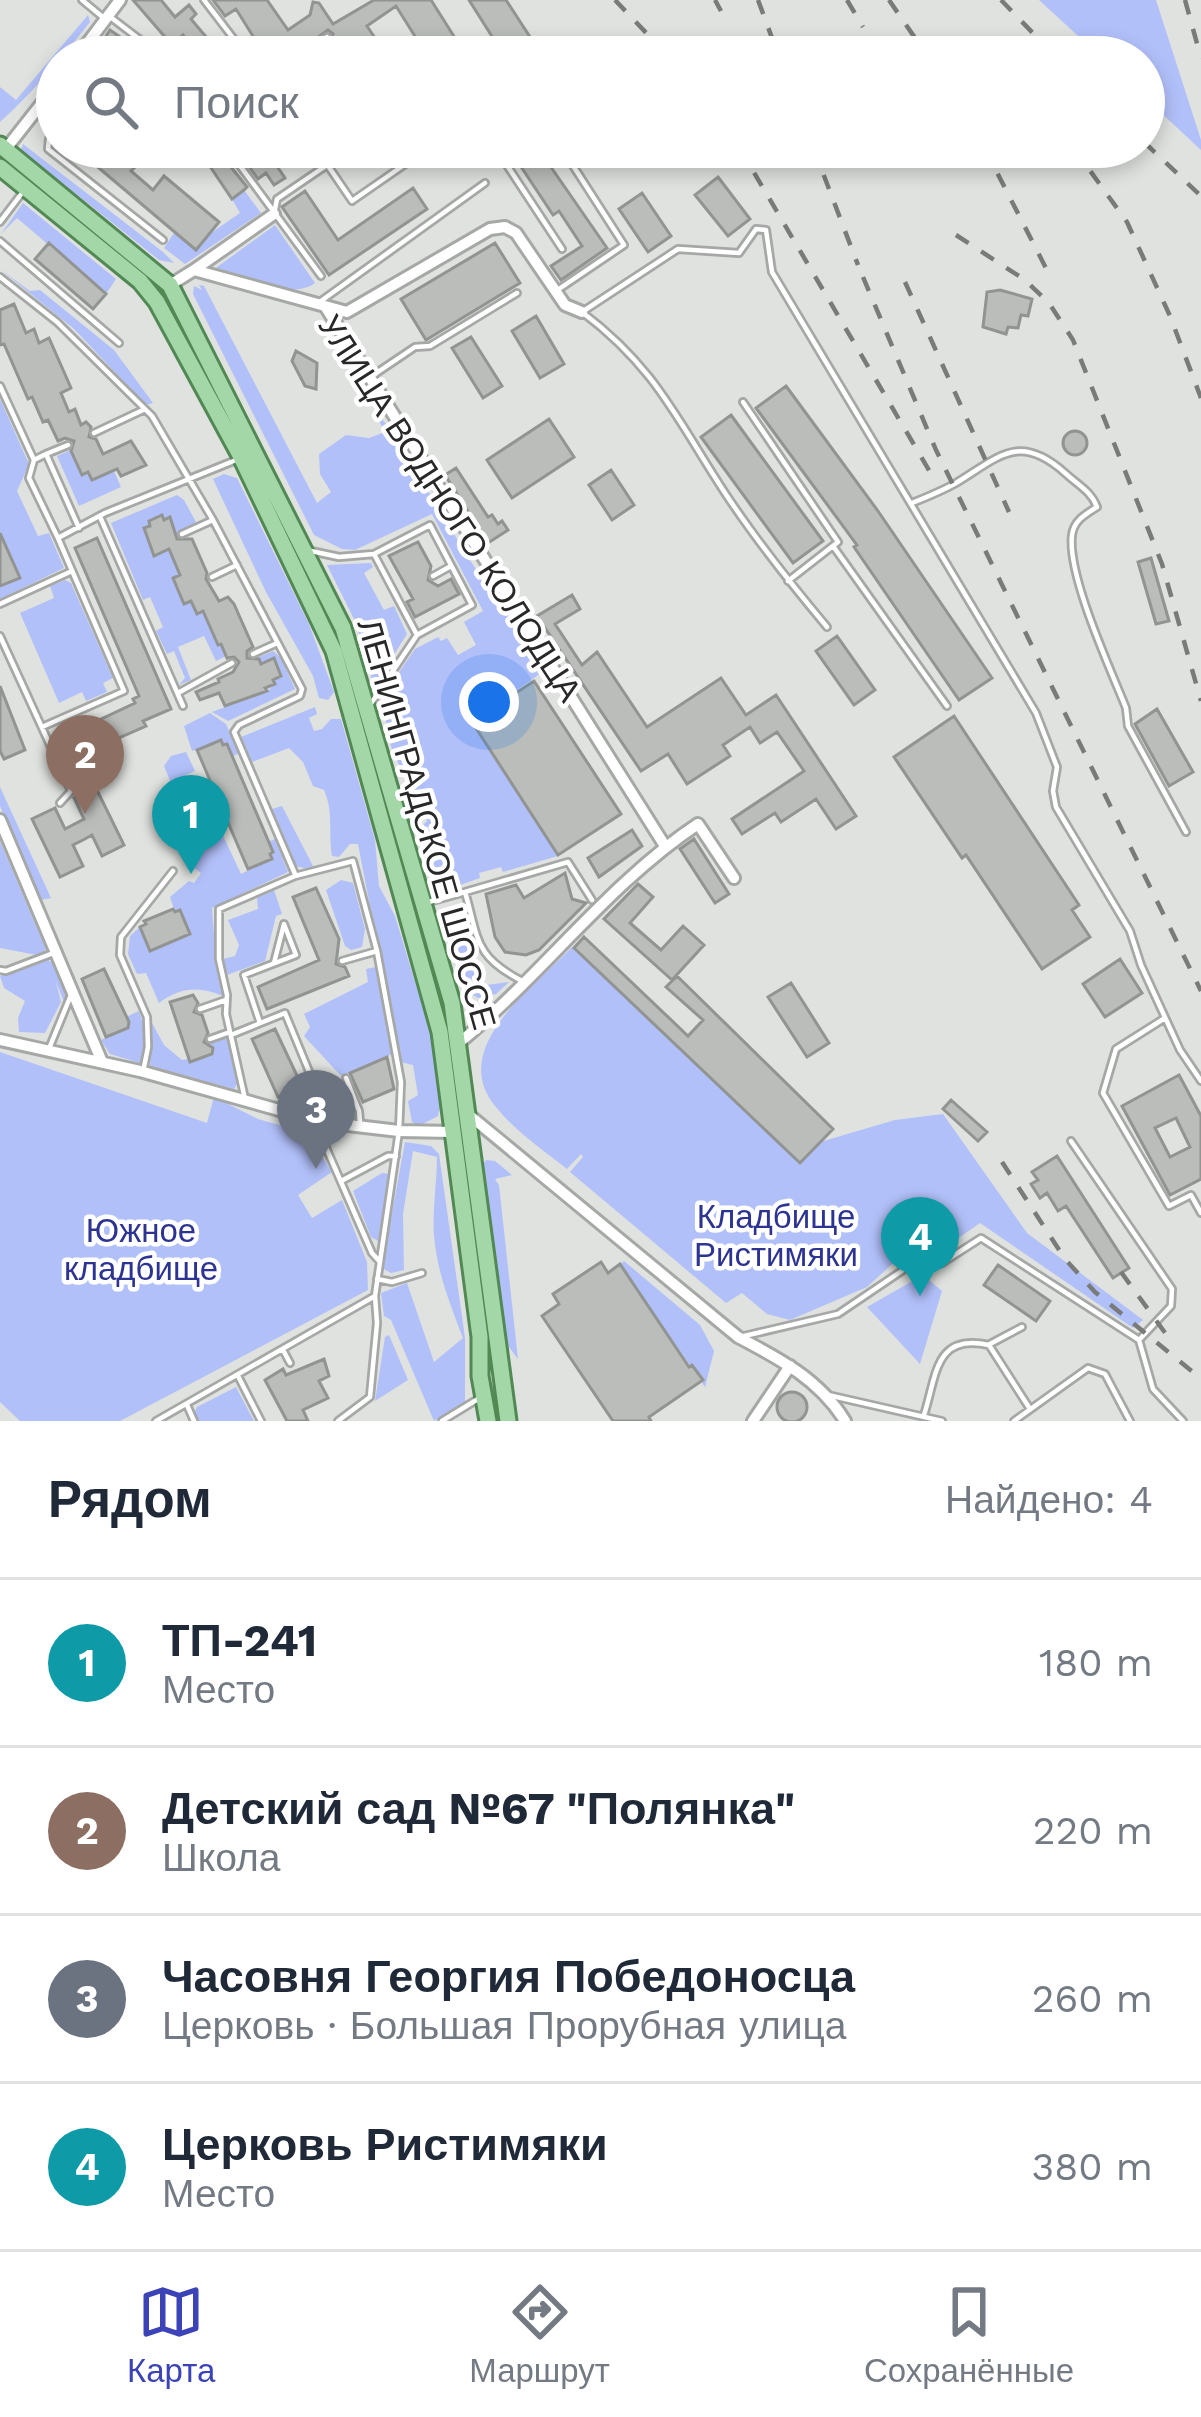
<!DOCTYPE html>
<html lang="ru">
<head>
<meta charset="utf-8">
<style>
	:root { --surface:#fff; --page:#f2f2f3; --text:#1f2937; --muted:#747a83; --line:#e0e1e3; --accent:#3b43b7 }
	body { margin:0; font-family:"Work Sans",sans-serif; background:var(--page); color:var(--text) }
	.you { position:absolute; left:489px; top:702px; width:42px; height:42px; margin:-30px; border:9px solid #fff; border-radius:50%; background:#1a73e8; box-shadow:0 0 0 18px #1a73e833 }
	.badge { display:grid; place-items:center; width:78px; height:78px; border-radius:50%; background:var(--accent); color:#fff; font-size:39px; font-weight:700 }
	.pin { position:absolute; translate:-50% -99px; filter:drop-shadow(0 3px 6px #0008) }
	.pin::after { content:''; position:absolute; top:63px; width:42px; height:36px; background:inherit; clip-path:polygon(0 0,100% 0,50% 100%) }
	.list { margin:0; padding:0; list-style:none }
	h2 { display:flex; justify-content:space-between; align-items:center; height:156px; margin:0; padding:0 48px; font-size:51px }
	h2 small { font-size:39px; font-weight:400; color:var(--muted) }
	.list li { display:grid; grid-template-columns:78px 1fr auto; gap:36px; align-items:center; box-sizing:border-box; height:168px; padding:0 48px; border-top:3px solid var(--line) }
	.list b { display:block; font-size:45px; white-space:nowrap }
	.list p { margin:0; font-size:39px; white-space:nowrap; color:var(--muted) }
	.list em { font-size:39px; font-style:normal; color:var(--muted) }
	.icon { flex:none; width:66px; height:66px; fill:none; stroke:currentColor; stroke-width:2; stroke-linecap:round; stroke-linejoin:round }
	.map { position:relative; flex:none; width:1201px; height:1421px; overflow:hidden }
	.search { position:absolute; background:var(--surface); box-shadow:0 6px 18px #0003; left:36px; right:36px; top:36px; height:132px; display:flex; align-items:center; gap:30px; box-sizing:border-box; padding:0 42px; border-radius:66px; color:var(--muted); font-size:45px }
	.sheet { height:828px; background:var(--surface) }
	nav { display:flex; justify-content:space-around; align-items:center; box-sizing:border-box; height:168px; border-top:3px solid var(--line); background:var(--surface); font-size:33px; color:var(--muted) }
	nav a { display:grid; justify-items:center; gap:6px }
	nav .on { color:var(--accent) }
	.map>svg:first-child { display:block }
</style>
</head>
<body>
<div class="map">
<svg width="1201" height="1421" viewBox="0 0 1201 1421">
	<rect width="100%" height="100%" fill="#dfe2df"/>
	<path fill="#b2c0fa" d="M1039,0H1156L1201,140V150L1144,97V57H1101Z
		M88,15L90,22L62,57H57C53,71 13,111 0,122V87L16,100Z
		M23,144L163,252L174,263L159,260L21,150Z
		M244,190L261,213L185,264L164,248L174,233L196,250L208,235L240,213L232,199Z
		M23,203L116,279L106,294L17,218L1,234Z
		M275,225L315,283C291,301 241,277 213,270Z
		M0,269L30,291L40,290L114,350L153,403L146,405L74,329Z
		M199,285L204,286L317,503L331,492L320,474L319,454L346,435L369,438L385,432L373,410L390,428L469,559L532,650L541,673L472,722L558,856L503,872L501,867L479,873L480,878L446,890C427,875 425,851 424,824L427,821C414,780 371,741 391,692L388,688L415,649L438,637L441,641L447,638L458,655L476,645L464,622L483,611L432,514L355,550L342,549L314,535L193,294L194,286L202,290Z
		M0,399L29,464L17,491L38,536L49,533L64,568L0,599Z
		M71,450L81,475L88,472L92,480L114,471L121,487L79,506L57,456Z
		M224,474L237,478L309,624L334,692L328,700L319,698L313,676L266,592L213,479Z
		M177,495L184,500L197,524L177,535L170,518L164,520L161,515L149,521L150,526L145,528L154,555L169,549L197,614L207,609L208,623L226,656L216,661L204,636L178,647L191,680L179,685L185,678L174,651L167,654L156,631L163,627L150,597L143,600L111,523Z
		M371,563L373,567L364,573L384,610L394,606L407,634L374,686L356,623L327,565Z
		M65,580L71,583L113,678L103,683L107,692L86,701L82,692L59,703L20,613L54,598L50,586Z
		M273,651L281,658L295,689L228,721L212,712L266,692L275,684L273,679L281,676L274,659L261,664L259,657Z
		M315,707L317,714L309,718L314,731L322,729L331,719H341L375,840L379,886L395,916L430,1031L440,1107L438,1116L419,1126L412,1122L408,1101L418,1095L413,1065L400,1062L358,844H350L339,857L332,856C328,831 334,813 324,790L313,786L303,762L289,748L252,762L241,737Z
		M210,713L226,724L239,753L232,757L221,740L192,751L184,726Z
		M186,752L195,771L184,776L190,791L202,789L208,803L184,814L164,766L171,756Z
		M0,787L51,898L40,900L0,806Z
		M282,806L313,866L307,869L296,866L272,809Z
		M218,825L241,874L271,859L268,842L275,839L288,872L212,908C214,937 217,966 223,996C200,986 180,987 159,1003L146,973L137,974L128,954L130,936L140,927L150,950L175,912L170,897L189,881L194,883L201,873L189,864L197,836Z
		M0,841C16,878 30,913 46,949L42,956L0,948Z
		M341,880L353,883L365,929L362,947L351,950L345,946L326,890Z
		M274,890L282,914L276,916L265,961L227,975L223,959L235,956L239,945L228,920L258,909L257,898Z
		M460,905L457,910L479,986L509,982L496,994L478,998L464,989L444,917L450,906Z
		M572,947L800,1163L820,1142L895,1120L943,1114L1027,1233L1143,1320L1133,1328L980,1223L940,1251L901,1256L867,1287L790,1320L767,1314L742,1293L726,1303L570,1172L583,1157L581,1154L567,1169C543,1150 515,1131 496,1107C446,1048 535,986 572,947Z
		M48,960L55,964L68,993L64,1002L56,982L61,1002L45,1033L19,1032L18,1018L25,1001L4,988L0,976Z
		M376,967L392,1054L341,1076L304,1036L310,1027L304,1014L368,982L366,969Z
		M139,1011L146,1033L140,1063L110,1054L101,1040L127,1028L126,1017Z
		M152,1023L164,1045L182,1060L212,1055L211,1043L227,1038L238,1082L234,1089L150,1066Z
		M0,1052L207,1123L214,1097L258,1119L307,1133L332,1172L298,1195L312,1218L342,1200L367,1262L368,1290L120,1421H20L0,1402Z
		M405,1142L431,1146L439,1154L465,1338V1404L434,1421L391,1320L384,1316L381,1293L407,1283L434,1362L463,1338C450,1304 437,1272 434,1235C432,1209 437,1183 437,1157L413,1151L403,1214L404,1270L391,1273L382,1268Z
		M486,1160L495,1161L512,1175L495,1179L499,1185L518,1359L506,1343L482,1165Z
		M382,1173L389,1174L378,1241L371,1237L353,1191Z
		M624,1261L700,1325L714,1351L705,1387L620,1265Z
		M923,1275L942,1291L920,1364L867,1307Z
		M389,1335L408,1380L375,1401L385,1337Z
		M236,1387L254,1421H199L194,1413L197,1407Z"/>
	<path fill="#babdba" stroke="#919491" stroke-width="3" fill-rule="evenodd" d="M133,0H161L175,17L189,5L196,14L191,19L223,57H201L183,35L172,45Z
		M213,0H267L288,30L310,15L313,2L319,3L333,24L374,0H431L467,57H428L396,6L367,26L375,38L348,57H310L332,41L333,34L328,30L291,57H266L236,9L225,16Z
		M469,0H506L543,57H505Z
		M110,30L136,48L130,57H92Z
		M74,147H110L135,167L131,171L153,190L164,176L219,222L196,250Z
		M197,147H215L247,187L244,190L232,199Z
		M251,147H264L285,178L274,185L266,173L258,179L240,154Z
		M508,147H537L607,248L561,280L551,266L582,246L559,211L553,215Z
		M718,177L750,219L728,236L695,195Z
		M413,188L427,209L329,275L282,207L305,191L338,240Z
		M642,193L671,236L648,252L619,209Z
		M49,243L106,294L93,309L35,259Z
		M495,243L520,283L426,340L401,299Z
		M1000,290L1032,299L1028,316L1021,315L1018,328L1008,327L1006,334L983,327L987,292Z
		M14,304L26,333L34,329L39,343L49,338L71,388L61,393L69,412L75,409L81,425L86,422L91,427L89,437L96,439L103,454L131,441L146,465L121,476L117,469L92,480L88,472L82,475L71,451L74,441L65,438L58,441L48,420L43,422L32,397L28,399L4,344L0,345V310Z
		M536,316L564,364L540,378L512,331Z
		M471,337L502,386L483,398L452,348Z
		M296,351L317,363L316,389L305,386L292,361Z
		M786,386L878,511L992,678L959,700L854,547L857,545L756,408Z
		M731,415L823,541L793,563L701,437Z
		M549,419L574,457L512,498L487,460Z
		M1063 443a12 12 0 1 1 24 0a12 12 0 1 1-24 0Z
		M456,468L488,517L492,515L498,524L502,521L508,530L488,543L445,475Z
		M611,470L634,505L612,520L589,485Z
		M162,515L164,520L170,517L177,539H192L207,573L206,579L219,601L228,597L234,604L253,647L247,651V658L259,659L261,664L274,658L281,676L273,680L275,684L265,688L267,691L225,706L219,693L200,700L196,692L219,682L218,679L233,672L239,662L234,657L227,658L221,644L218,645L203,611L197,614L191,601L184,604L173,578L180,575L169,549L154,556L144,528L150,526L149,521Z
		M0,533L20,578L0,586Z
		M97,538L171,709L143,721L146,726L89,751L80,729L135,703L133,699L139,696L75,548Z
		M418,542L431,566L428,580L438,586L451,579L459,594L415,617L407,602L413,599L389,556Z
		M1151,558L1169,621L1156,624L1138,562Z
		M572,595L580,609L555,624L582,665L597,652L647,727L721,678L746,715L776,695L856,816L836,829L816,799L781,822L775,813L742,834L732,819L804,771L777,732L760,743L750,727L723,745L730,756L687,784L668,754L641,771L537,616Z
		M837,636L875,690L854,705L816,651Z
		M534,681L621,814L558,855L472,722Z
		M0,686L25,750L4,759L0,751Z
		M1157,709L1193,772L1169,786L1135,724Z
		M954,716L1079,905L1072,910L1090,937L1042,969L966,855L962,858L894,757Z
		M221,740L223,745L227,744L273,852L270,854L272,859L248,869L197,750Z
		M96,788L124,845L102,856L92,835L83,840L73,845L83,866L60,877L32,819L55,808L65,829L84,819L74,798Z
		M632,830L642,846L599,877L588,858Z
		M694,839L729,894L715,903L680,849Z
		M565,873L572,899L586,903L539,950L526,955L505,952L495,937L486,894L516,885L524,898Z
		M638,884L653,897L630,923L661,950L683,926L704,945L672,980L604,919Z
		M316,888L339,939L336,964L345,967L349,976L267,1009L258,987L319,960L293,897Z
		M173,909L175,912L180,910L190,934L150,951L140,927L146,924L144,921Z
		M584,937L688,1036L703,1020L666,987L677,976L833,1129L800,1163L574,948Z
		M1120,959L1142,993L1105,1017L1083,984Z
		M104,969L129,1022L128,1028L106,1037L82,979Z
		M791,983L829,1043L807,1057L768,997Z
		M193,995L198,1003L194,1012L202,1015L208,1033L204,1042L213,1048L212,1054L190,1062L170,1002Z
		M275,1029L300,1082L299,1087L278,1097L252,1039Z
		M387,1057L394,1089L363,1102L350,1073Z
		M1179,1075L1201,1116V1179L1170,1195L1122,1106ZM1176,1118L1190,1147L1170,1157L1155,1128Z
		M951,1100L987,1132L978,1141L943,1109Z
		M1057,1156L1129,1268L1113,1278L1066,1206L1058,1211L1047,1193L1040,1198L1031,1184L1038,1180L1032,1172Z
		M601,1262L608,1273L620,1264L689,1367L692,1365L703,1380L649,1417L651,1421H613L542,1316L559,1304L553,1294Z
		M998,1265L1050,1301L1036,1321L984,1285Z
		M324,1359L329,1376L319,1381L328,1398L303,1410L308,1421H287L265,1380L283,1369L286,1375Z
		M777 1407a15 15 0 1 1 30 0a15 15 0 1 1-30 0Z"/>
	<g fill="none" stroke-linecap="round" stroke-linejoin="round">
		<defs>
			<path id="lane" d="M82,0L105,19
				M204,0L243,51
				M109,16L151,48L154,57
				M298,57L327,37
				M366,57L368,56
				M44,101L57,111
				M57,128L49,139L48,149L163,240
				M232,147L230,152L321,276
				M324,147L318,151L352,201L430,147
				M395,147L406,162
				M495,147L562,249
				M274,214L277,199L327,165
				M0,222L22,193
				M0,241L119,343
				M0,277L57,322L152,416L213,520L302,689L300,696L239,725L234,732L295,874
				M556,291L624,245L561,147
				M321,301L485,183
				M372,376L415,347L430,346L517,293
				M0,386L34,460L29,478L58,538
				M743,402L838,542L788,581
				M94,433L143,410
				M46,454L68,445
				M34,460L46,454L79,528
				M912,503C927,497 942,491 956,483C999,457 1019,432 1065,473C1078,485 1091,491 1097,507C1086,514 1074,520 1072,535C1067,575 1110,668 1126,708L1128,726L1186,832
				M101,519L183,706
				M182,534L213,520
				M833,546L947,706
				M311,551L339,557L374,554L417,635L370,705
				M374,554L430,525L472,605L417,635
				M433,576L451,566
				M212,577L237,565
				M0,604L72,571
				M827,627C791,584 756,540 725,493C676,418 656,368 582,312L678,249L739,253L756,229L766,230L772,272L1036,713L1057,767L1053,791L1056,807L1130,931L1141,965L1180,1050L1201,1081
				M0,636L71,791
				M253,654L275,644
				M178,693L232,663
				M42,727L124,691L58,538L105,513L236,460
				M60,803L71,791L95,779
				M425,903L465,892
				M342,961L377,951
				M0,970L6,971L56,952
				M522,981C474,956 479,940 465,892L568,862L592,900
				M200,1009L226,1000
				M1165,1018L1116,1049L1103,1093L1169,1206L1191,1195L1201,1213
				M260,1023L244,975L296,955L284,924L274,963
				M231,1035L285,1013L329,1120
				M210,1039L230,1032
				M48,1051L71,995
				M143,1072L148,1047L147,1017L120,955L121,937L173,871
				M346,1078L359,1111L360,1123
				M322,1125L324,1143L372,1253L380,1262
				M1071,1141L1172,1289L1171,1306L1139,1340L1153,1389L1183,1421
				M343,1180L388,1156H396
				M377,1279L392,1282L422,1273
				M744,1336L838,1314L909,1266L942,1263L981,1238L1139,1340
				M990,1344L1022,1327
				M283,1350L290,1363
				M238,1376L261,1421
				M828,1395L942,1421
				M187,1405L194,1421
				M924,1415C937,1374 935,1333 989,1345L1030,1409
				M156,1421L375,1296L399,1131L401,1082L377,951L353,861L295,876L219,909V959L227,995L226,1014L245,1099
				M338,1421L370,1397L377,1323L375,1296
				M442,1421L478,1399
				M1014,1421L1088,1368L1105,1374L1130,1421"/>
			<path id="street" d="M77,57L120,0
				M5,150L57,84
				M194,270L274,214
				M170,285L194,270L325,306L665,846
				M325,306L347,312L490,229L505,227L516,233L565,305L582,312
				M0,820L102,1062
				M0,1040L140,1071L322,1122L399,1131L454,1132
				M460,1042C543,974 609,883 698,824L734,878
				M469,1115L738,1337C780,1359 820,1380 845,1421
				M753,1421L790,1366"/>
			<path id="primary" d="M0,145L170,285L343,628L452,1003L508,1421
				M0,167L140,281L157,302L241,457L334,651L440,1032L480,1337V1376L488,1421"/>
		</defs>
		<use href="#lane" stroke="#a5a8a5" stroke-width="10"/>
		<use href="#street" stroke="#a5a8a5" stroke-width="16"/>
		<use href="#primary" stroke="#518854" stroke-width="21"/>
		<use href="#lane" stroke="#fff" stroke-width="4.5"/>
		<use href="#street" stroke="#fff" stroke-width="10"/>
		<use href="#primary" stroke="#a4d7a7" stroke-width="15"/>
		<path stroke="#797b79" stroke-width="4.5" stroke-dasharray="15 15" stroke-linecap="butt" d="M615,0L669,57
			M715,0L721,11
			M758,0L779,57
			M847,0L863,27
			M889,0L928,57
			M1001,0L1056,57
			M1185,0L1201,58
			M1144,142L1201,196
			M739,147L933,477
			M813,147L858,265
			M984,147L1050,276
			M1073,147L1127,222L1170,316L1201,398
			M956,235L1025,280L1049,303L1073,340L1162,564L1201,701
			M863,277L936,450L1201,991
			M905,282L1009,512
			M1002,1162L1065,1259L1095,1292L1199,1377
			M1121,1272L1171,1341"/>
	</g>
	<g text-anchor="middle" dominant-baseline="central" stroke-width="9" stroke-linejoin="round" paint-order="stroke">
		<g font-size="33" fill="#272827" stroke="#fff">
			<text transform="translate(450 508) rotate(57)">УЛИЦА ВОДНОГО КОЛОДЦА</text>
			<text transform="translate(427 824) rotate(74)">ЛЕНИНГРАДСКОЕ ШОССЕ</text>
		</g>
		<g font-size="33" fill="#2d3392" stroke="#fff">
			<text x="776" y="1216">Кладбище<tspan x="776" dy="38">Ристимяки</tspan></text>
			<text x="141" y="1230">Южное<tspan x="141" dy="38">кладбище</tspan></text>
		</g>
	</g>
</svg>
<div class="you"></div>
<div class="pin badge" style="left:191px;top:874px;background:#0f9aa8">1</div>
<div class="pin badge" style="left:85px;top:814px;background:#8d6e63">2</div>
<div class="pin badge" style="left:316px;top:1169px;background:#6b7280">3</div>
<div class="pin badge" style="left:920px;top:1296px;background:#0f9aa8">4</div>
<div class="search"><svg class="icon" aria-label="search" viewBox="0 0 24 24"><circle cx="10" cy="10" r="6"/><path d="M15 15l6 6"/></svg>Поиск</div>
</div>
<section class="sheet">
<h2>Рядом<small>Найдено: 4</small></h2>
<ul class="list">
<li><span class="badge" style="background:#0f9aa8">1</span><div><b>ТП-241</b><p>Место</p></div><em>180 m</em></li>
<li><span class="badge" style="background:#8d6e63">2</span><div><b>Детский сад №67 &quot;Полянка&quot;</b><p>Школа</p></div><em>220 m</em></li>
<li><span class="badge" style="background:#6b7280">3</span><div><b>Часовня Георгия Победоносца</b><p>Церковь · Большая Прорубная улица</p></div><em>260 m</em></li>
<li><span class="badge" style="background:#0f9aa8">4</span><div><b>Церковь Ристимяки</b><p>Место</p></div><em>380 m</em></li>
</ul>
</section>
<nav>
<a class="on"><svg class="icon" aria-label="map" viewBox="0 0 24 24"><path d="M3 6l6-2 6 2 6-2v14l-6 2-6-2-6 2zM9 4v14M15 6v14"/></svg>Карта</a>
<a><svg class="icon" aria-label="directions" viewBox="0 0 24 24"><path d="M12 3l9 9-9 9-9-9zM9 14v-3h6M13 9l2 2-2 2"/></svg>Маршрут</a>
<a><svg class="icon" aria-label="saved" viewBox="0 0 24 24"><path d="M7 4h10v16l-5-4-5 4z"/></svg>Сохранённые</a>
</nav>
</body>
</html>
